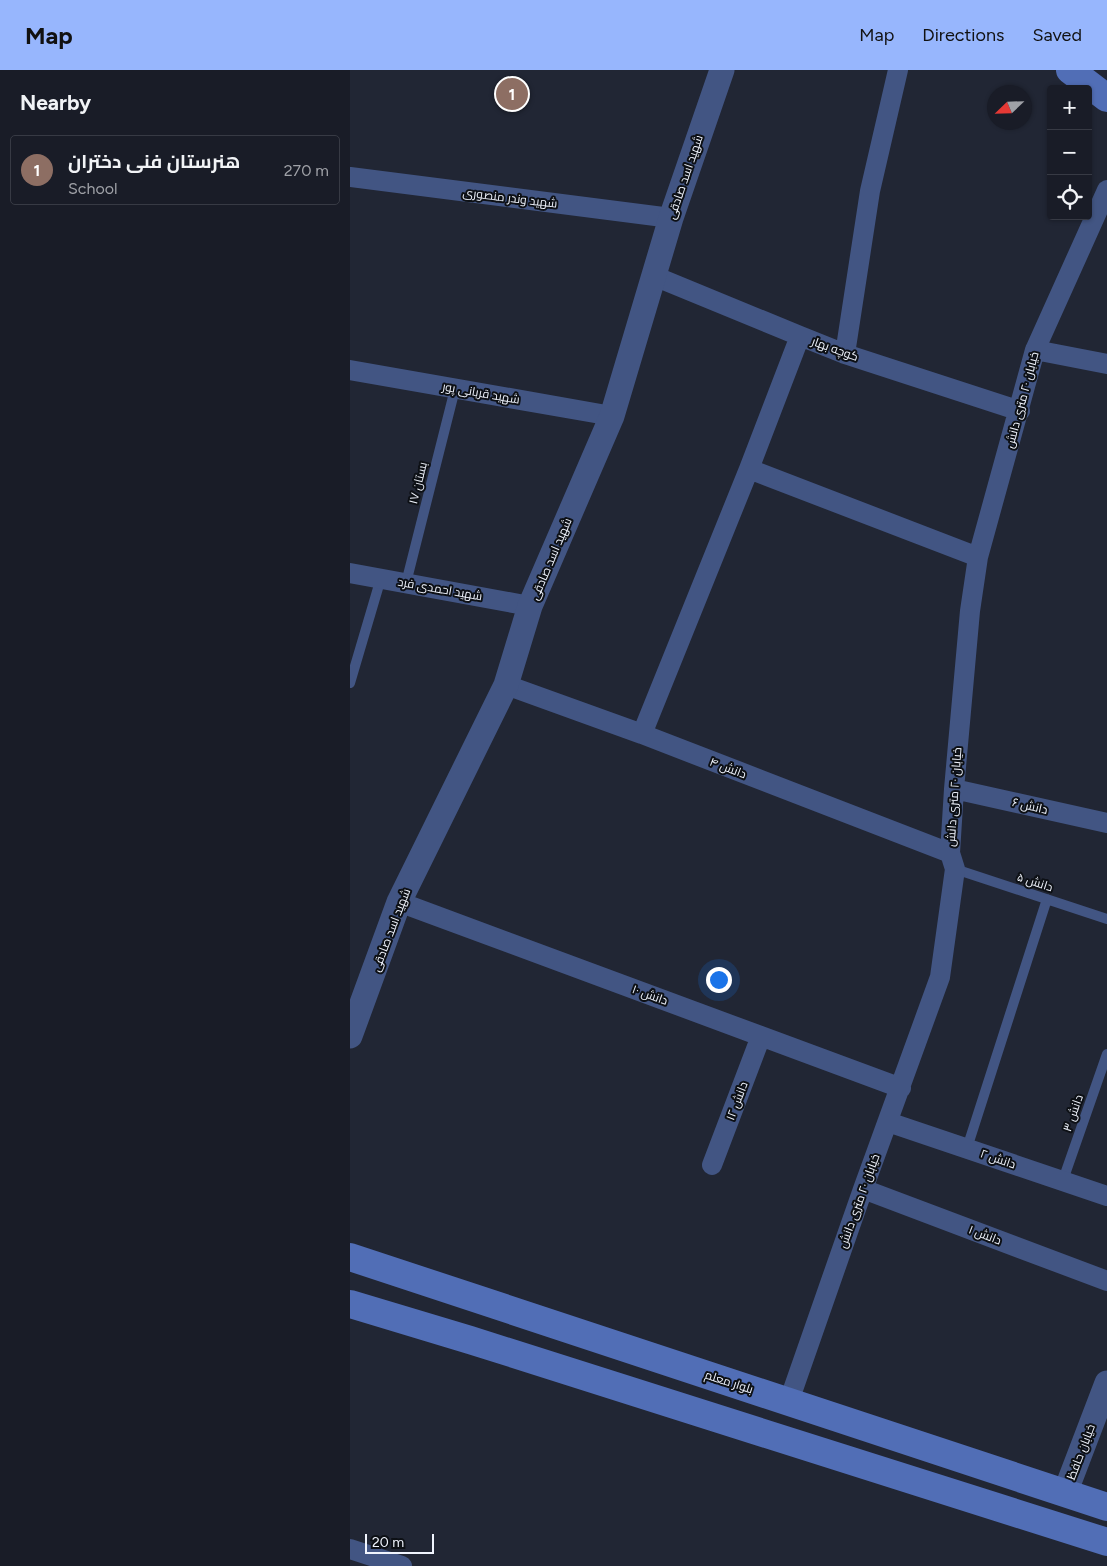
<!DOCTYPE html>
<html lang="en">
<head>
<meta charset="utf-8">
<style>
	:root { --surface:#191c27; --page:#262933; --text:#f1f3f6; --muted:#9fa1a7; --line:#373a44; --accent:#97b6fd }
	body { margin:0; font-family:Figtree,Cairo,sans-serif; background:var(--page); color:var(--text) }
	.controls { position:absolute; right:15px; top:15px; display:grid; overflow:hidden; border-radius:5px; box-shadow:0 1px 4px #0004 }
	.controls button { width:45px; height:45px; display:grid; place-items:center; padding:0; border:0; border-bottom:1px solid var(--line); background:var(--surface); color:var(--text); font:25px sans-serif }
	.compass { position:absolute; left:637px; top:15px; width:45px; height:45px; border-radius:50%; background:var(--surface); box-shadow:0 1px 4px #0004; rotate:247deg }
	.scale { position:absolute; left:15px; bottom:12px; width:69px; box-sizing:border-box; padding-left:5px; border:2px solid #f0f4fd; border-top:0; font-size:14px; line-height:18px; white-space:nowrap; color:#f0f4fd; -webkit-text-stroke:4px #0d1015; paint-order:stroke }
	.you { position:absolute; left:368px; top:909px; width:18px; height:18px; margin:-12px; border:4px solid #fff; border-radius:50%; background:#1a73e8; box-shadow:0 0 0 8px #1a73e833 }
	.badge { display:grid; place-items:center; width:32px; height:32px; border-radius:50%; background:var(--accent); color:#fff; font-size:16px; font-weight:700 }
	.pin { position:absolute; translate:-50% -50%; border:2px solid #fff; box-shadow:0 1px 5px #0006 }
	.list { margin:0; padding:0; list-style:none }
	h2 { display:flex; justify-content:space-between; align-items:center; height:65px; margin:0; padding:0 20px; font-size:21px }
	h2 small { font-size:16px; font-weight:400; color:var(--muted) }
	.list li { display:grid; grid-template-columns:32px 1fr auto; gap:15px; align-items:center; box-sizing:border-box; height:70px; margin:0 10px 10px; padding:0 10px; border:1px solid var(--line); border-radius:5px }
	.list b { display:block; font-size:19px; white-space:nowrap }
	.list p { margin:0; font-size:16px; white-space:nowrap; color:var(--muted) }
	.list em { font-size:16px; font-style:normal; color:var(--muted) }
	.icon { flex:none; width:28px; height:28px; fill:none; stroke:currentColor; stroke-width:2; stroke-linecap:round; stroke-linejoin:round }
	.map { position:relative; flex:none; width:757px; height:1496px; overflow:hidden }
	header { display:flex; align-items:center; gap:30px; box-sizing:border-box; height:70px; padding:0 25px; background:var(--accent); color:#111 }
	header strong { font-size:24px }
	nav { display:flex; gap:28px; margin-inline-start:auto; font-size:18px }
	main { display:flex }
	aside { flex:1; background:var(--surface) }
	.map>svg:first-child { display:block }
</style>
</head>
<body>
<header>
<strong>Map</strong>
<nav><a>Map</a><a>Directions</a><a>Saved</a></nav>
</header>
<main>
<aside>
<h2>Nearby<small></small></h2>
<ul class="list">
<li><span class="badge" style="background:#8d6e63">1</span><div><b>هنرستان فنی دختران</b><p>School</p></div><em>270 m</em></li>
</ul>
</aside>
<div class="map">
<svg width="757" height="1496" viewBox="0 0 757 1496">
	<rect width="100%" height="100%" fill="#212634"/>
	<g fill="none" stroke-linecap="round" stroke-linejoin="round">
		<path stroke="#425583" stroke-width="10" d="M56,513L105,319
			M0,613L31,508
			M605,799L757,849
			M617,1078L697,829
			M713,1110L757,984"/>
		<path stroke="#425583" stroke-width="20" d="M0,107L321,148
			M304,206L450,266L495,284L670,341
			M685,280L757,294
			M495,284L520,121L548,0
			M0,300L262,346
			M399,399L628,487
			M0,503L180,536
			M156,615L292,664L600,783
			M292,664L399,399L450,266
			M604,719L757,753
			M49,832L551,1018
			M538,1052L757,1126
			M362,1095L411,966
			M513,1119L757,1211
			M439,1331L513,1119L590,907L605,799L600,783L604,719L620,541L628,487L685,280L757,120
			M0,1479L52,1496"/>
		<path stroke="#425583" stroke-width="25" d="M0,966L49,832L156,615L180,536L262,346L321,148L372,0
			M715,1423L757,1313"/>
		<path stroke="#516eb6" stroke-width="28" d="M720,0L757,28
			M0,1187L757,1437
			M0,1234L120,1270L757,1472"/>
	</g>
	<g text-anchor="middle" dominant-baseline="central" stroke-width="4" stroke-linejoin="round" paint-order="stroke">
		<g font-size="12" fill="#f0f4fd" stroke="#0d1015">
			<text transform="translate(335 107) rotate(-71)">شهید اسد صادقی</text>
			<text transform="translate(160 128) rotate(7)">شهید وندر منصوری</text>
			<text transform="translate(485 279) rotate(20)">کوچه بهار</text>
			<text transform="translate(131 323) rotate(10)">شهید قربانی پور</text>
			<text transform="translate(672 330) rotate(-75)">خیابان ۲۰ متری دانش</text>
			<text transform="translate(68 413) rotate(-76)">بستان ۱۷</text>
			<text transform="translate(201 489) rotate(-67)">شهید اسد صادقی</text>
			<text transform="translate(90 519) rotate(10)">شهید احمدی فرد</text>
			<text transform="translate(378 698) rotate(21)">دانش ۴</text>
			<text transform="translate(604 727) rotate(-86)">خیابان ۲۰ متری دانش</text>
			<text transform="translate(680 736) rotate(13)">دانش ۶</text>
			<text transform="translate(685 812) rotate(18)">دانش ۵</text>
			<text transform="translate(41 860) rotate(-69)">شهید اسد صادقی</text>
			<text transform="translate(300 925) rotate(20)">دانش ۱۰</text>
			<text transform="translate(387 1031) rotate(-69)">دانش ۱۲</text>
			<text transform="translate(723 1043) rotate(-71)">دانش ۳</text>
			<text transform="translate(648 1089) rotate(19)">دانش ۲</text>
			<text transform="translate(509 1131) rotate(-70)">خیابان ۲۰ متری دانش</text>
			<text transform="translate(635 1165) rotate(21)">دانش ۱</text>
			<text transform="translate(379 1312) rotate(18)">بلوار معلم</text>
			<text transform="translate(731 1382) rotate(-69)">خیابان حافظ</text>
		</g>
	</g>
</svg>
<div class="controls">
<button>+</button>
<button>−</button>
<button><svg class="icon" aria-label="locate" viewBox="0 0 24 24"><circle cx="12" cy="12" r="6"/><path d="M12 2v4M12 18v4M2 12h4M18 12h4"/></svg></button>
</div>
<svg class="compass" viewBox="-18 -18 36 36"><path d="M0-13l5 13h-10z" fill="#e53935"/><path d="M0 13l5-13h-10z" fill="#9fa1a7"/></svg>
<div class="scale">20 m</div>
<div class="you"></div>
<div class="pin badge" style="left:162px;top:24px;background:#8d6e63">1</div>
</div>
</main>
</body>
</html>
